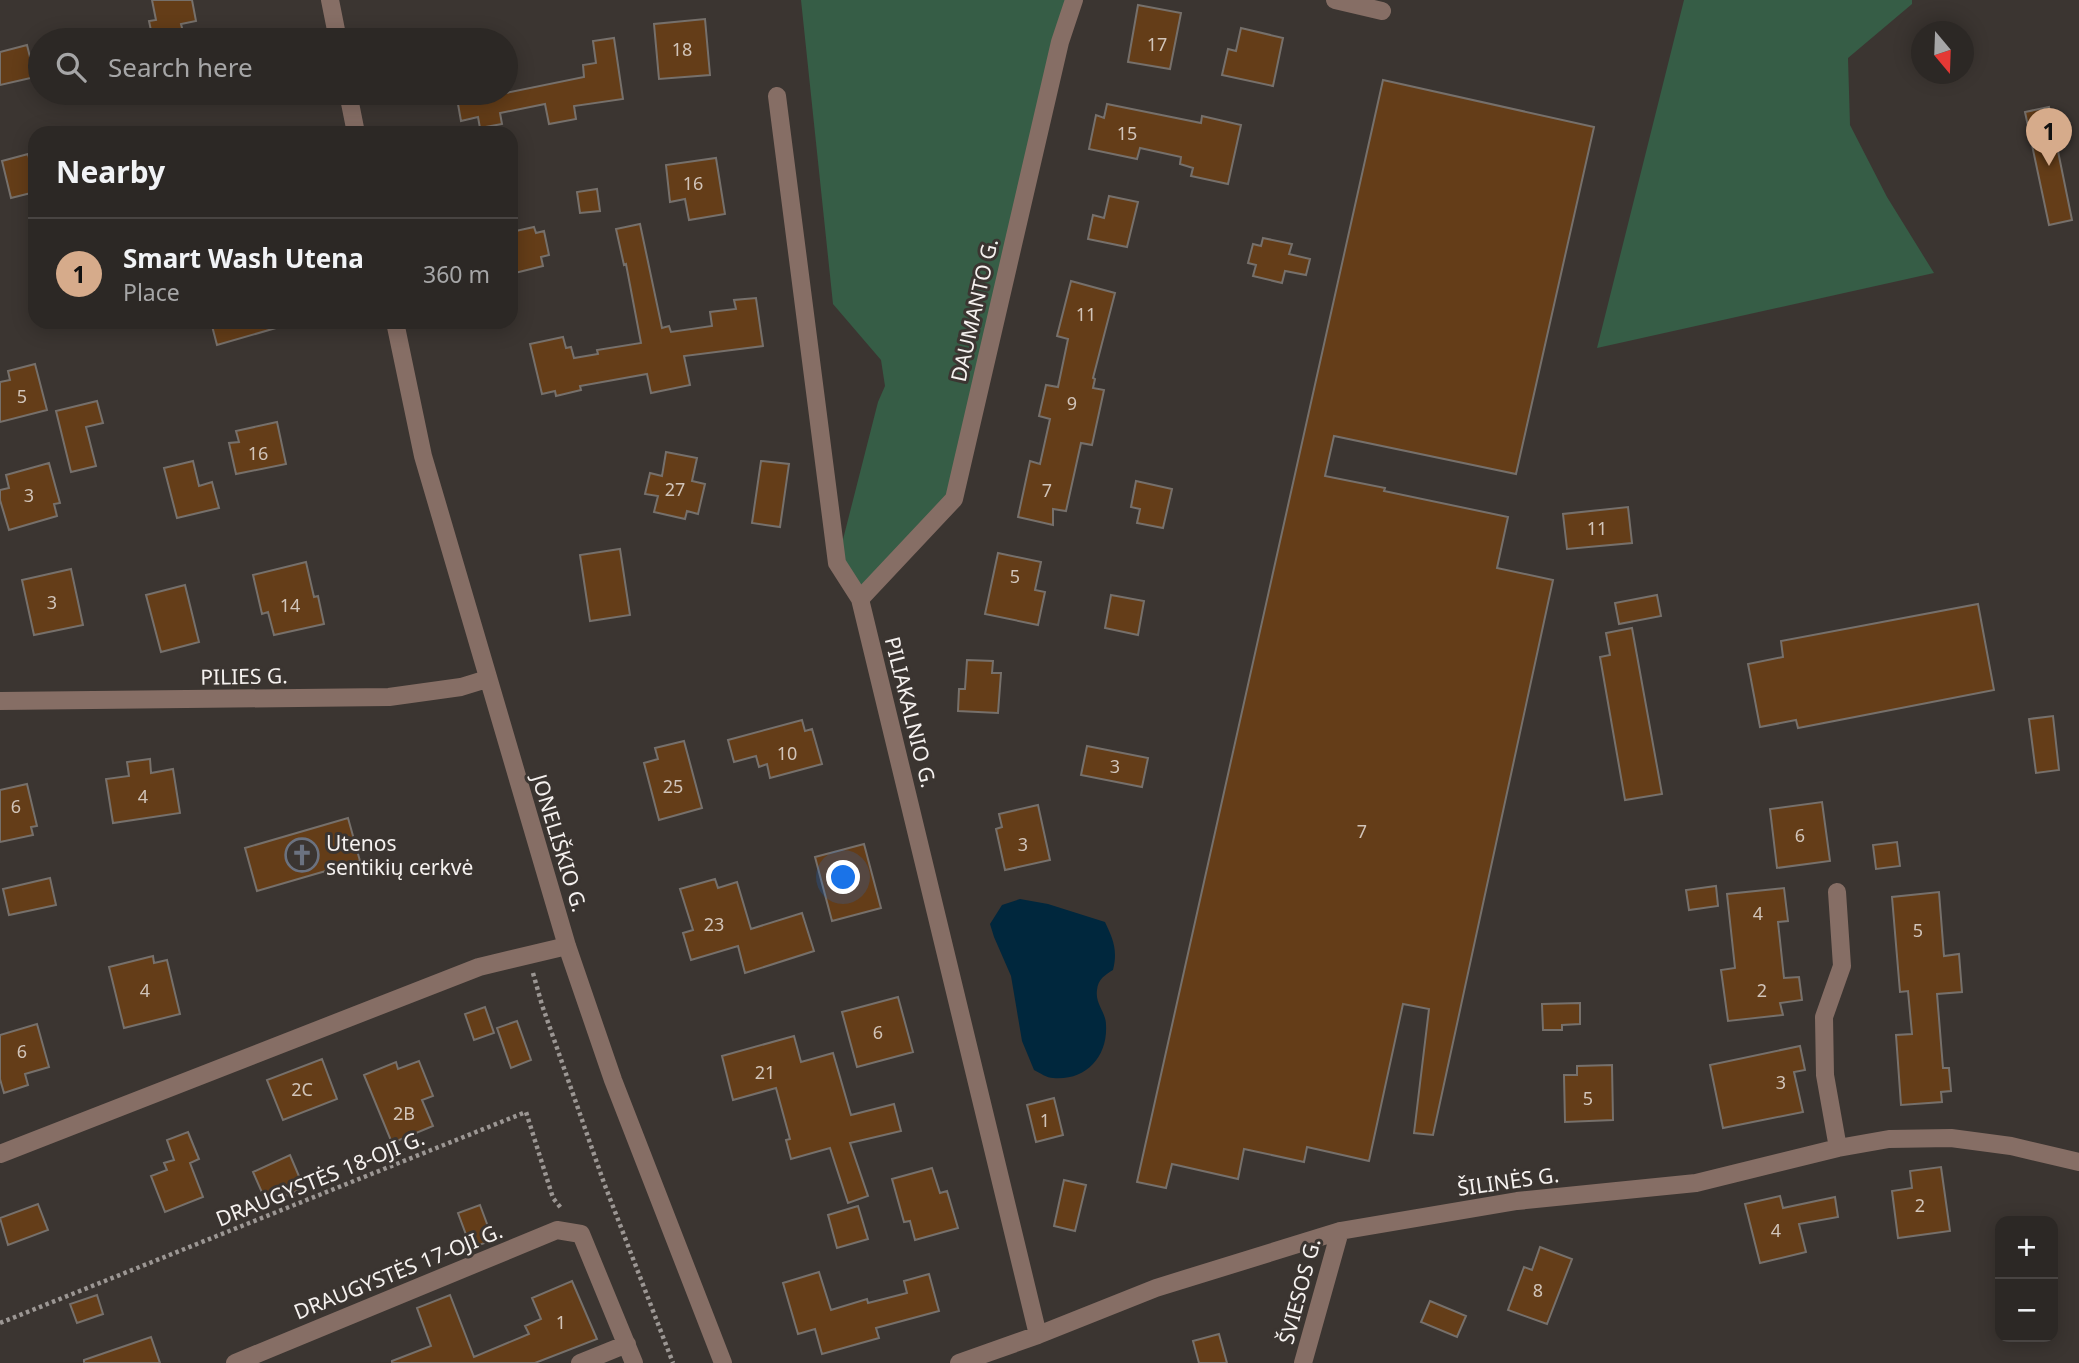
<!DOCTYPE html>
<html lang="en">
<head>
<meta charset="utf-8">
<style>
	:root { --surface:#2c2825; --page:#34302d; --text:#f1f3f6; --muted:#a6a6a7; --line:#484442; --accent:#d6ab8b }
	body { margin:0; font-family:"Noto Sans",sans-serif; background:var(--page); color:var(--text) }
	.controls { position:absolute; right:21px; bottom:21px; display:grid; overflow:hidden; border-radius:14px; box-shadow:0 4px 18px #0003 }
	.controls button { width:63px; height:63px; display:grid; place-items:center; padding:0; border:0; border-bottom:2px solid var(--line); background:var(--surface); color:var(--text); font:35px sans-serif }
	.compass { position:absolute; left:1911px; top:21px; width:63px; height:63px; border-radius:50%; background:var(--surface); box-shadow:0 4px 18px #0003; rotate:161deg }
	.you { position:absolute; left:844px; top:878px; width:24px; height:24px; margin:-18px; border:5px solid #fff; border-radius:50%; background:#1a73e8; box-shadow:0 0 0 10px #1a73e833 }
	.badge { display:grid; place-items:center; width:46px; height:46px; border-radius:50%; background:var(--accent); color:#111; font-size:23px; font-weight:700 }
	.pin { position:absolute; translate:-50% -58px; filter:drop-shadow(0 2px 4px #0008) }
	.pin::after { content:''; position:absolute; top:37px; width:24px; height:21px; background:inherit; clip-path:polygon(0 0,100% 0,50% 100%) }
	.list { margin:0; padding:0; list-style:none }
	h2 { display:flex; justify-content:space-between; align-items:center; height:91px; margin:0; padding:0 28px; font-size:30px }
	h2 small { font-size:23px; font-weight:400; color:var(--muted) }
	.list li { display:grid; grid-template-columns:46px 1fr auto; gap:21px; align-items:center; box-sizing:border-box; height:112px; padding:0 28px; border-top:2px solid var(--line) }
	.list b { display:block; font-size:26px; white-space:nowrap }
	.list p { margin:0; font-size:23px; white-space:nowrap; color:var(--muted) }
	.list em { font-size:23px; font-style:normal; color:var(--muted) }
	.icon { flex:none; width:38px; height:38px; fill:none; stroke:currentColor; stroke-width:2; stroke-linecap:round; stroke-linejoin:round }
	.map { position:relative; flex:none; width:2079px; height:1363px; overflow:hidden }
	.search { position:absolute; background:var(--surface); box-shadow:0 4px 18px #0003; left:28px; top:28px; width:490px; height:77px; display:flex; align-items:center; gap:18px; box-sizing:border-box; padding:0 24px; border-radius:38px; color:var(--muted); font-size:26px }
	.panel { position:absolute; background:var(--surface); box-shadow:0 4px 18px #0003; left:28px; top:126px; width:490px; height:203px; border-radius:21px }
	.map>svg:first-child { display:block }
</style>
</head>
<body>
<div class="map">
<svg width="2079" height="1363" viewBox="0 0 2079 1363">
	<rect width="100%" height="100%" fill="#3b3531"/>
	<path fill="#365d46" d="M801,0H1074L954,499L860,599L837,563L878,402L885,386L881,360L833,304Z
		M1684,0H1912V4L1848,58L1850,125L1887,197L1934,273L1597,348Z"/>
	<path fill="#00273d" d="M1020,899L1048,904L1105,922C1113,939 1118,950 1113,970C1105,975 1098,979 1097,990C1095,1004 1106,1012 1106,1025C1108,1056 1086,1081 1053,1078C1047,1078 1040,1073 1034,1070L1022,1041L1011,976L994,937L990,924L1002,905Z"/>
	<path fill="#643d18" stroke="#76706b" stroke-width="2" d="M152,0H192L196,21L181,24L185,40H153L149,21L156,20Z
		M1138,5L1181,13L1170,69L1128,62Z
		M705,19L710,75L659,79L654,24Z
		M1241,28L1283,38L1273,86L1222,75L1228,49L1236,51Z
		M614,38L623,99L574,106L576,119L549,124L545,104L500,113L502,124L480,128L478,117L461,121L456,93H506L584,77L583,65L596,63L593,41Z
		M27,45L35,77L0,85V52Z
		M1383,80L1594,127L1516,474L1334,436L1325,476L1385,488L1384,491L1508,517L1497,568L1553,580L1433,1135L1414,1133L1429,1009L1403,1004L1369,1161L1307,1147L1304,1162L1244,1149L1238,1179L1172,1164L1166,1188L1137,1182Z
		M1107,104L1201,123L1202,116L1241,125L1228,184L1191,176L1193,168L1180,164L1181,157L1140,148L1137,159L1089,149L1096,115L1104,118Z
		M2049,107L2072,220L2049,225L2025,112Z
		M28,154L35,181V192L11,198L2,161Z
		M716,158L725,214L689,220L685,199L670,202L666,165Z
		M597,189L600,211L580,213L577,192Z
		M1109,196L1138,202L1127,247L1088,239L1093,215L1104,218Z
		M640,224L662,328L669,326L671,332L712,326L710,312L736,309L734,300L756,298L763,346L684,356L690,385L651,393L647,374L580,386L581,390L556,396L555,391L542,394L530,344L563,337L566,348L571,347L574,358L598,354L597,350L641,343L626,264L624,265L616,229Z
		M534,227L536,233L544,231L549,255L541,257L543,266L511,274V232Z
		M1263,238L1292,244L1289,254L1310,259L1306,275L1285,271L1282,283L1253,276L1256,265L1248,263L1253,244L1261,246Z
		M1071,281L1115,293L1093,378L1095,379L1093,388L1104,390L1092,445L1081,443L1066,511L1053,509V525L1018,517L1030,461L1040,464L1050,419L1039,416L1046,385L1058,387L1068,339L1057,336Z
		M211,322H275L276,328L217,345Z
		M35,364L47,410L0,422V382L10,380L8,371Z
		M97,401L103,423L86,427L96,466L71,472L56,411Z
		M277,422L286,464L236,474L229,443L239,442L236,431Z
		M666,452L697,458L692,481L705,484L698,514L687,511L685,519L654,512L658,496L645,494L650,473L662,476Z
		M193,461L199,486L212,482L219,508L177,518L164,468Z
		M761,461L789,464L780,527L752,523Z
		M49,463L60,503L54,504L57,516L9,530L0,500V490L9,488L6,475Z
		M1136,481L1172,489L1163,528L1137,523L1140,509L1131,507Z
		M1628,507L1632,543L1567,549L1563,514Z
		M620,549L630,615L590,621L580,555Z
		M998,553L1041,562L1035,590L1045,592L1038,625L985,614Z
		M306,562L314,597L318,596L324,624L274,635L268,612L262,614L253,575Z
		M71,569L83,625L34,635L22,580Z
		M185,585L199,642L161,652L146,595Z
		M1111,595L1144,601L1138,635L1105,628Z
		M1657,595L1661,616L1619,624L1615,603Z
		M1978,604L1994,690L1798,728L1796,720L1760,727L1748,664L1783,657L1781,641Z
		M1632,628L1662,794L1625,800L1600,657L1610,655L1606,633Z
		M967,660L993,661L992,673H1001L998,713L958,711L959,689H965Z
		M2053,716L2059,770L2036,773L2029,719Z
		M802,720L805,731L812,729L822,764L770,778L767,764L759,767L756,756L734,762L728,740Z
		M684,741L702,808L659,820L644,763L658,759L655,748Z
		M1087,746L1148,758L1142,787L1081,775Z
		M150,759L151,773L173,769L180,813L113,823L106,779L129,776L127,762Z
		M27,784L37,826L31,827L33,835L0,842V790Z
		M1822,802L1830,861L1777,868L1770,809Z
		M1038,805L1050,860L1005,870L996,829L1002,827L999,814Z
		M348,818L360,861L257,891L245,848Z
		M1897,842L1900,866L1876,869L1873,845Z
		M864,844L881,908L832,921L815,857Z
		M50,878L56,905L9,915L3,889Z
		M715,879L718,888L737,882L751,929L802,913L814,951L745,973L738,946L691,960L683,933L693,930L680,889Z
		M1716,886L1718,906L1689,910L1686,890Z
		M1784,888L1788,921L1778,922L1784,978L1799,977L1802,1000L1780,1003L1783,1015L1728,1021L1721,970L1735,968L1727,894Z
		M1939,892L1944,956L1959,954L1962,992L1937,994L1943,1068H1949L1951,1091L1941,1092L1942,1102L1901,1105L1896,1035L1912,1034L1908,991L1900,992L1892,897Z
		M153,956L154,963L167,960L180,1014L124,1028L109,967Z
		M898,997L913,1052L857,1067L842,1012Z
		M1580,1003V1024L1562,1025V1030H1543L1542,1004Z
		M485,1007L494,1033L474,1040L465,1014Z
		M517,1021L531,1060L511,1068L497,1028Z
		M37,1024L49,1067L25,1074L28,1085L4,1093L0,1079V1035Z
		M794,1036L801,1062L833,1053L851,1115L894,1104L901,1131L850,1143L868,1196L848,1203L830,1148L791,1159L786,1140L790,1139L776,1088L733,1100L722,1056Z
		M1800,1046L1805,1070L1794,1072L1803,1112L1723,1128L1710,1065Z
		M322,1059L337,1099L283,1120L267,1080Z
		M419,1061L433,1096L422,1100L433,1126L392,1143L364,1075L396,1062L398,1069Z
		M1612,1065L1613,1120L1565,1122L1564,1075H1577V1066Z
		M1054,1098L1063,1135L1036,1142L1027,1105Z
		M188,1132L199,1159L190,1163L203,1197L165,1212L151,1176L167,1170L164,1163L174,1160L167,1140Z
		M290,1155L304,1188L267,1204L253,1172Z
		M1941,1167L1950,1231L1898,1238L1892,1191L1912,1188L1910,1171Z
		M932,1168L940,1193L947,1191L958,1228L915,1240L910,1221L904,1222L892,1179Z
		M1064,1180L1086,1185L1075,1231L1054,1226Z
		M1780,1196L1783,1208L1835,1197L1838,1217L1799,1224L1806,1252L1760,1263L1745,1204Z
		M38,1204L48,1230L8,1245L0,1218Z
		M480,1205L493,1240L471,1248L458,1213Z
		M858,1206L868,1239L837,1248L828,1215Z
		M1540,1247L1572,1259L1547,1324L1508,1310L1524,1267L1532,1270Z
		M819,1272L831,1310L867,1299L868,1303L907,1293L904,1281L929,1274L939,1311L876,1328L879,1338L822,1354L815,1329L798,1334L783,1283Z
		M572,1281L597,1339L535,1363H392V1361L431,1346L417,1308L450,1295L474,1357L529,1334L525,1326L541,1319L532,1298Z
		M97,1295L103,1314L77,1323L70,1304Z
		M1430,1301L1466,1316L1457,1337L1421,1322Z
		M1219,1334L1227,1363H1199L1193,1341Z
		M151,1337L160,1363H84V1360Z"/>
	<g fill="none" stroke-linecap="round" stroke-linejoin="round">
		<path stroke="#9c9794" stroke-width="4.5" stroke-dasharray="3.5 3.5" stroke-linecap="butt" d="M533,973L542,1005L604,1183L673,1363
			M0,1323L526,1112L553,1198L561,1208"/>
		<path stroke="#866e65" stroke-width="18" d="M330,0L338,40
			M1335,0L1382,11
			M348,93L356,133
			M777,96L837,563L860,599L1038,1335
			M395,322L423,456L567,946L613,1080L723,1363
			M860,599L954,499L1060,42L1074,0
			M0,701L389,697L461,687L487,679
			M1837,892L1842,966L1824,1017L1825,1075L1838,1148
			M0,1154L479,967L567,946
			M235,1363L557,1230L581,1234L634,1363
			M580,1363L627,1344
			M959,1363L1038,1335L1156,1288L1340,1231L1517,1201L1696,1183L1838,1148L1889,1139L1951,1138L2011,1146L2079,1162
			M1303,1363L1340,1231"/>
	</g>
	<defs>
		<symbol id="church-ring" viewBox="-11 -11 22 22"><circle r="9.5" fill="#3b3531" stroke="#6b7280" stroke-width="1.5"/><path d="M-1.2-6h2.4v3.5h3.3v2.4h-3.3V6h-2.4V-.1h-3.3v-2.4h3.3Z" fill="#6b7280"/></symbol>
	</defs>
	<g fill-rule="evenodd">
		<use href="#church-ring" x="283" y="836" width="38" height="38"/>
	</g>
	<g text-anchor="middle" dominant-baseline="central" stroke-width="6" stroke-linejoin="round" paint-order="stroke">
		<g font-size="18" fill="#d1c4b9">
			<text x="1157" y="44">17</text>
			<text x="682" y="49">18</text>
			<text x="1127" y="133">15</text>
			<text x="693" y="183">16</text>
			<text x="1086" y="314">11</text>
			<text x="22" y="396">5</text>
			<text x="1072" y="403">9</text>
			<text x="258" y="453">16</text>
			<text x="675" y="489">27</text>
			<text x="1047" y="490">7</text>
			<text x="29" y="495">3</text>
			<text x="1597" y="528">11</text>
			<text x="1015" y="576">5</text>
			<text x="52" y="602">3</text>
			<text x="290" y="605">14</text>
			<text x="787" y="753">10</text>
			<text x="1115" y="766">3</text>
			<text x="673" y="786">25</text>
			<text x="143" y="796">4</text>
			<text x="16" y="806">6</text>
			<text x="1362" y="831">7</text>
			<text x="1800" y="835">6</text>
			<text x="1023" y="844">3</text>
			<text x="1758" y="913">4</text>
			<text x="714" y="924">23</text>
			<text x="1918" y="930">5</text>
			<text x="145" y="990">4</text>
			<text x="1762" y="990">2</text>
			<text x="878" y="1032">6</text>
			<text x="22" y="1051">6</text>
			<text x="765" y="1072">21</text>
			<text x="1781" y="1082">3</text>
			<text x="302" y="1089">2C</text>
			<text x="1588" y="1098">5</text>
			<text x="404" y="1113">2B</text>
			<text x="1045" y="1120">1</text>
			<text x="1920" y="1205">2</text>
			<text x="1776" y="1230">4</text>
			<text x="1538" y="1290">8</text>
			<text x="561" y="1322">1</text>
		</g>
		<g font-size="21" fill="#f5f1ef" stroke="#3b3531">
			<text transform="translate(974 310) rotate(-77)">DAUMANTO G.</text>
			<text transform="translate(244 676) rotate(-1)">PILIES G.</text>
			<text transform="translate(911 712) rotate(76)">PILIAKALNIO G.</text>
			<text transform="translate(560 843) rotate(73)">JONELIŠKIO G.</text>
			<text transform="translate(320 1178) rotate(-22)">DRAUGYSTĖS 18-OJI G.</text>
			<text transform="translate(1508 1181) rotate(-8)">ŠILINĖS G.</text>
			<text transform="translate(398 1271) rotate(-22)">DRAUGYSTĖS 17-OJI G.</text>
			<text transform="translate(1299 1291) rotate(-75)">ŠVIESOS G.</text>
		</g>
		<g font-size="21" fill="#f5f1ef" stroke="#3b3531" text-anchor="start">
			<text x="326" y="843">Utenos<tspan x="326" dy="24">sentikių cerkvė</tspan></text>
		</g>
	</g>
</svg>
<div class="controls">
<button>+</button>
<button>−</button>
</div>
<svg class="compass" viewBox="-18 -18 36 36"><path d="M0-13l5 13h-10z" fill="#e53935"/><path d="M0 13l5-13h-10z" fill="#a6a6a7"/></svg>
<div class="you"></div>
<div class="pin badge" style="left:2049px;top:166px">1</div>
<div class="search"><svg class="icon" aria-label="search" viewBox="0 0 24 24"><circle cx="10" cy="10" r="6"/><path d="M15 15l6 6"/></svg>Search here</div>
<section class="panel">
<h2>Nearby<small></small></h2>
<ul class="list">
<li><span class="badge">1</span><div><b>Smart Wash Utena</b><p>Place</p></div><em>360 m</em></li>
</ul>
</section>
</div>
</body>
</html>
